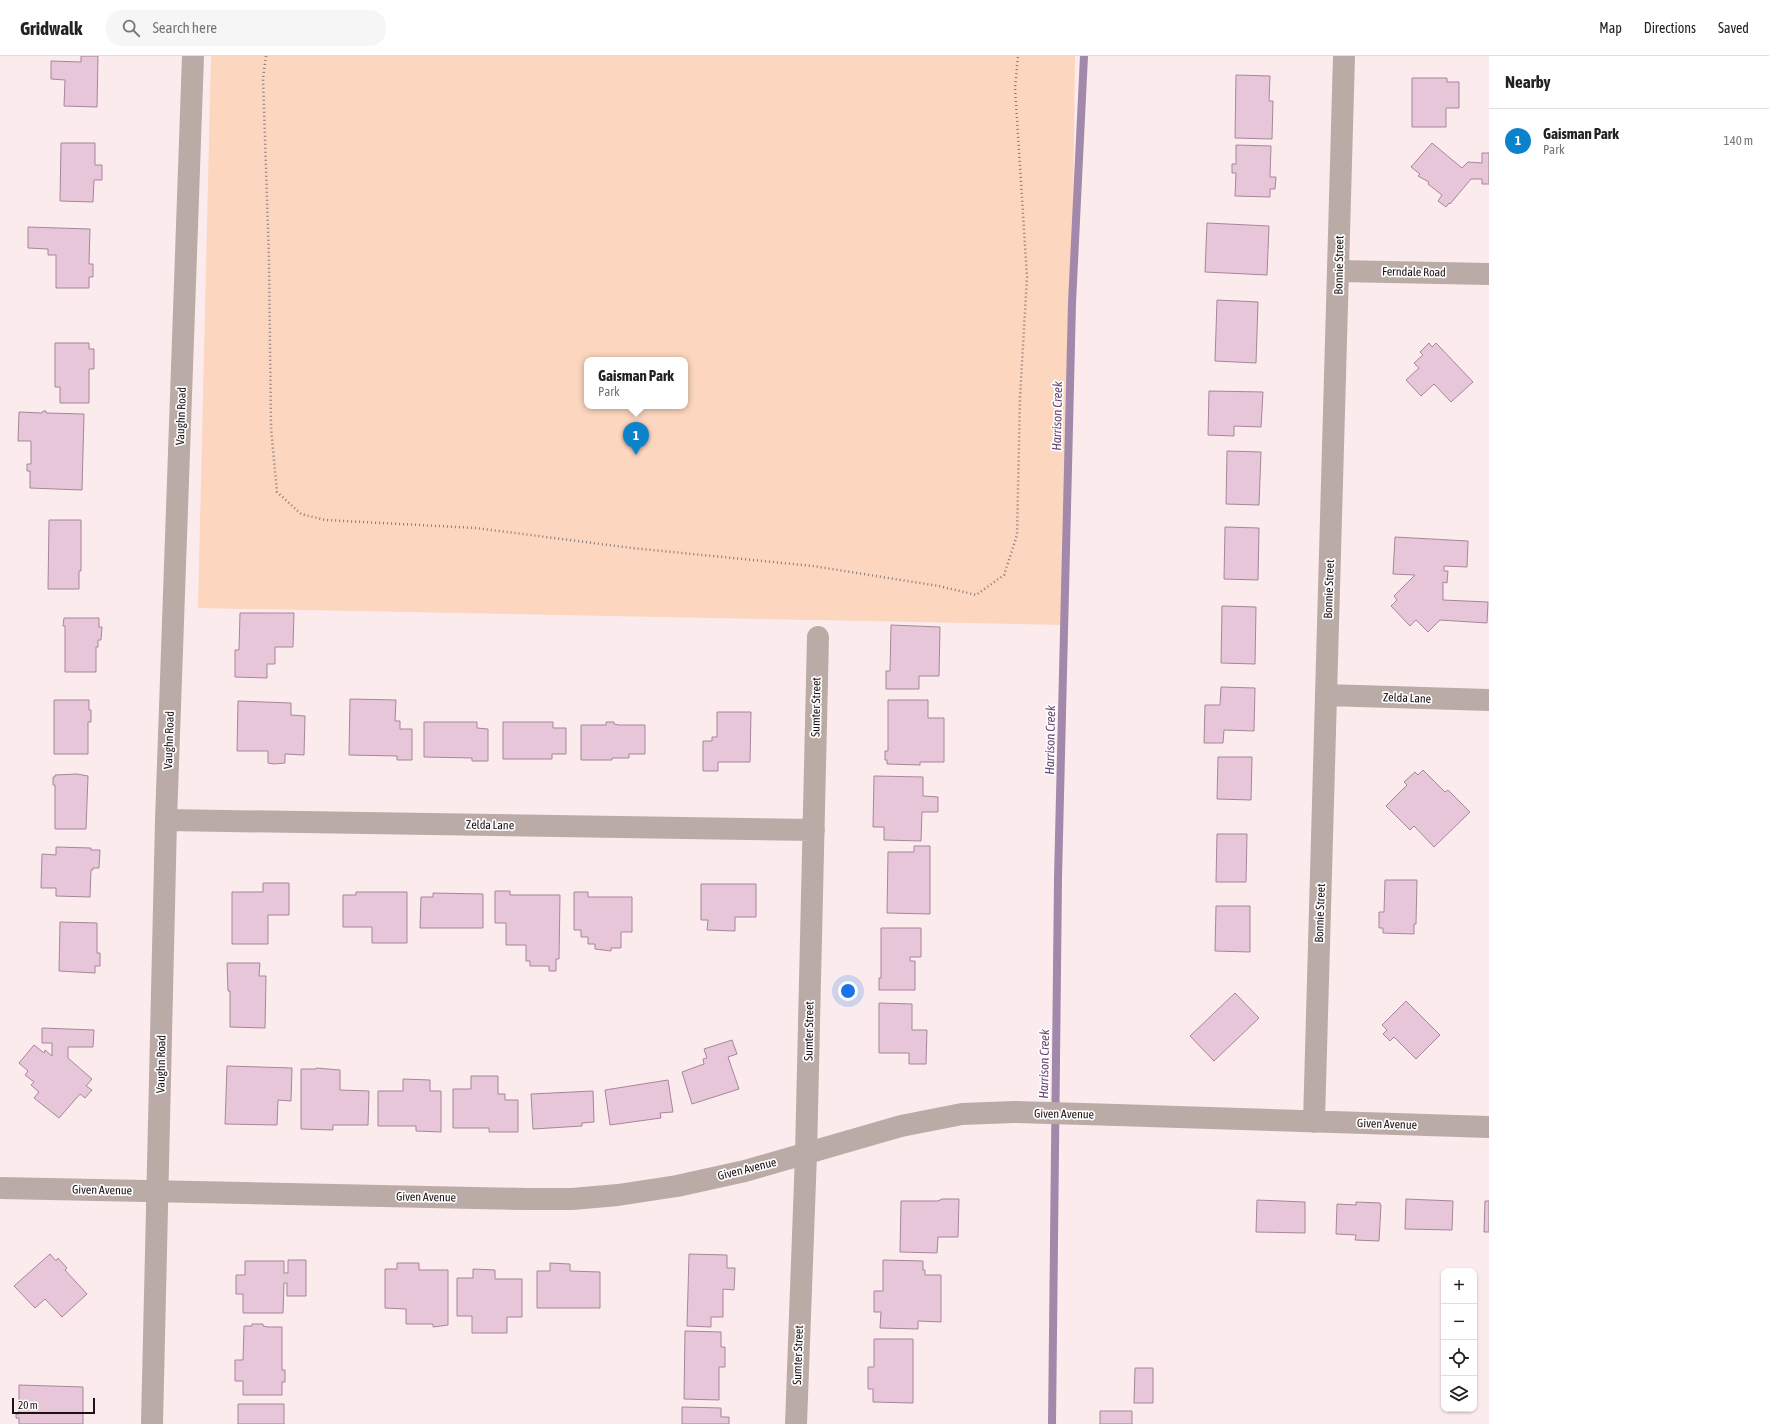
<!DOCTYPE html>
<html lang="en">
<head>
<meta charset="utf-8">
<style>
	:root { --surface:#fff; --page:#f6f6f6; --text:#222; --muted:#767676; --line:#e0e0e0; --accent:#0b83cb }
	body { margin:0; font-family:"Asap Condensed",sans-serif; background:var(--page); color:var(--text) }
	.controls { position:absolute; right:12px; bottom:12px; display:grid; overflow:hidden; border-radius:8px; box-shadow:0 1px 3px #0004 }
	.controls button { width:36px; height:36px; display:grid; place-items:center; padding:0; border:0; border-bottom:1px solid var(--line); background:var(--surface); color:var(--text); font:20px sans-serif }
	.scale { position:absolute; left:12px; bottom:10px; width:83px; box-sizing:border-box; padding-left:4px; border:2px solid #1e1113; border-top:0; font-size:11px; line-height:14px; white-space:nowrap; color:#1e1113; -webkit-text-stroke:3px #fdfdfd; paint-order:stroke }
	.you { position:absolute; left:848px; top:935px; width:14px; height:14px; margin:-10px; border:3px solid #fff; border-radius:50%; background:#1a73e8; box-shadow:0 0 0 6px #1a73e833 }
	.badge { display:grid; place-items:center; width:26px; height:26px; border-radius:50%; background:var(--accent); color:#fff; font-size:13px; font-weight:700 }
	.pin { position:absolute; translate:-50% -33px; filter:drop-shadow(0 1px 2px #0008) }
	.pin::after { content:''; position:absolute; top:21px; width:14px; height:12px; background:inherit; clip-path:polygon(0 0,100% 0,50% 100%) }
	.popup { position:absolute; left:584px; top:301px; width:104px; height:52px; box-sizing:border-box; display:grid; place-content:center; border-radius:8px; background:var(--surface); filter:drop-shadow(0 1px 3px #0005); font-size:13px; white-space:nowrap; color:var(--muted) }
	.popup b { font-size:15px; color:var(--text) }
	.popup::after { content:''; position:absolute; left:50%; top:100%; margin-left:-8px; border:8px solid transparent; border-top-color:var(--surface) }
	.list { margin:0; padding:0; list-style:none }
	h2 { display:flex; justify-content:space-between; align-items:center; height:52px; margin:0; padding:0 16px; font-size:17px }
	h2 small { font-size:13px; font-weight:400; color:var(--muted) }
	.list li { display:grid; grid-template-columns:26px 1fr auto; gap:12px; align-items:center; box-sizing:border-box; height:64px; padding:0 16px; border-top:1px solid var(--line) }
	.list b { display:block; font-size:15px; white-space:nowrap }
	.list p { margin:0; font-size:13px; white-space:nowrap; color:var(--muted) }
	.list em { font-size:13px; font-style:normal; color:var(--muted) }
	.icon { flex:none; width:22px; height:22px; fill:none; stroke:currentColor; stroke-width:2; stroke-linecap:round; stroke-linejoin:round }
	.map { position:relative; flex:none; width:1489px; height:1368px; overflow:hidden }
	header { display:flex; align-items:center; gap:24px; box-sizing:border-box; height:56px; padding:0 20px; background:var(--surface); border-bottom:1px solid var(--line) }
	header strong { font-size:19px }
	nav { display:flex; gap:22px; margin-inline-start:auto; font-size:14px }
	.search { width:280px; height:36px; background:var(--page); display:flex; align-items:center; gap:10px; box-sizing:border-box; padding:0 14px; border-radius:16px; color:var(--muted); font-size:15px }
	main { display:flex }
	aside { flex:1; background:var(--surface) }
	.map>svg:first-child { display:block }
</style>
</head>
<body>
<header>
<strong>Gridwalk</strong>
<div class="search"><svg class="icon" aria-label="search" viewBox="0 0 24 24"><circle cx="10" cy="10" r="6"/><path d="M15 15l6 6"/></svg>Search here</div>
<nav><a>Map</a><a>Directions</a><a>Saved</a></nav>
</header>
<main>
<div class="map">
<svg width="1489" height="1368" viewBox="0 0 1489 1368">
	<rect width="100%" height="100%" fill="#fbebed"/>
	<path fill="#fcd6be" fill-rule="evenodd" d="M211,0H1075L1068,569L198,552ZM587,304H685V350H587Z"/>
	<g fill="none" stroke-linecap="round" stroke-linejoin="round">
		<path stroke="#a288aa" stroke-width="8" d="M1052,1368L1058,822L1072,247L1084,0"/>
	</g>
	<path fill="#e7c6d9" stroke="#a68799" d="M81,0H98L97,51L64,50L65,24L51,23V5L81,6Z
		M1236,19L1270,20L1269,45H1273L1272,83L1235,82Z
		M1412,22H1447V26H1459V52H1446V71H1412Z
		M61,87H95V109H102V124H94L93,146L60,145Z
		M1432,87L1462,112L1468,106L1482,107V97H1489V128H1482V123H1471L1450,148L1449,147L1446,151L1438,145L1442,139L1428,128L1429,126L1418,120L1420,118L1411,111Z
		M1236,89L1271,90L1270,121H1276L1275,133H1270V141L1235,140L1236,117H1232V108H1236Z
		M1207,167L1269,170L1267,219L1205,216Z
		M28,171L90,173L89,208H93V221H89V232H56V199H48V193L28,192Z
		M1217,244L1258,246L1256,307L1215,305Z
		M55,287H89V293H94V313H89V347H60V331H55Z
		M1429,287L1432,291L1436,287L1473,326L1451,346L1434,328L1421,340L1406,324L1419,312L1414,307L1423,299L1420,296Z
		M1209,335L1263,336L1261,371L1234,370V380L1208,379Z
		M43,355H46V357L84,358L82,434L30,432V415H27V408H31V385H18L19,356L42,357Z
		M1227,395L1261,396L1259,449L1226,448Z
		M49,464H81V515H79V533H48Z
		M1225,471L1259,472L1258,524L1224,523Z
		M1395,481L1468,485L1467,511L1444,510V515H1448L1447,527L1443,526V544L1488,546L1487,567L1440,564L1428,576L1416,564L1410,570L1391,550L1397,544L1394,540L1415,519L1393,518Z
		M1222,550L1256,551L1255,608L1221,607Z
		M240,557H294L293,591H275V608H267V622L235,621V594H239Z
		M64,562H99V571H102L101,584H98V591H96V616H65V570H63Z
		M891,569L940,571L939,620H919V633H886V615H890Z
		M1221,631L1255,632L1254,675L1224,674L1223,687H1204L1205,649H1220Z
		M350,643L396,644L395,665H400V673H412V704H397V700L349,699Z
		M54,644H89V654H91V666H88V698H54Z
		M888,644H928V662H944V706H920V709L887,708V704H885V695H888Z
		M238,645L291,647V659L305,660L304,699L285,698V707L274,708L268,707V695H237Z
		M717,656H751L750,706H718V715H703V685H712V681H717Z
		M424,666H477V672L488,673V705H472V702L424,701Z
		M503,666H553V672H566V698H552V703H503Z
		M606,666H614V668L619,669H645V698H629V702H612V704H581V669H606Z
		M1218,701H1252L1251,744L1217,743Z
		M1423,714L1445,736L1448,734L1470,756L1434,791L1414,770L1410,774L1386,750L1407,729L1404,726L1415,716L1418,719Z
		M77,718L88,720L86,773H55V729H53V721H55V719Z
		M874,720L923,721V740L938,741V756H922L921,785L884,784V771H873Z
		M1217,778H1247L1246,826H1216Z
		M914,790H930V858L887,857L888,796H914Z
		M56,791L91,792V794H100L99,812H93V814H91L90,841L56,840V832H41L42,798L56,799Z
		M1385,824H1417L1416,868H1414V878L1383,877V872H1379V856H1384Z
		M263,827H289V859H268V888H232V836H263Z
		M701,828H756V861H735V875L707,874L708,864H701Z
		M495,835H510V839H560L559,903H556V915H549V910H530V905H526V889H506V867H495Z
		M356,836H407V887H372V871H343V839H356Z
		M574,836H588V841H632V876H621V892H611V895L595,893V888H588V881H581V874H574Z
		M433,837L483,838V872H420L421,841H433Z
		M1216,850H1250V896L1215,895Z
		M60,866L97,867V897H100V910H95V917L59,915Z
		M881,872H921V901H910V905H915V934H879V922H881Z
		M227,907H260L259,920H266L265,972L230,971V935H228Z
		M1235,937L1259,962L1214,1005L1190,980Z
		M1406,945L1440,979L1416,1003L1394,981L1390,985L1383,978L1387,974L1382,969Z
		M879,947L912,948V974H927L926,1008H909V997H879Z
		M42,972L94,974L93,991H68V1002L92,1023L86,1030L92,1034L85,1042L80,1038L59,1062L34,1042L39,1036L31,1029L34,1026L25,1019L28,1015L19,1007L34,989L44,997L45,994L52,1000V987H42Z
		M732,984L737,998L728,1001L739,1033L692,1048L682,1016L704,1008L703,1003L707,1002L704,993Z
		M227,1010L292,1012L291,1045L278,1044L277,1069L225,1068Z
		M316,1012L340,1014V1034L369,1035L368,1069H333V1074L301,1073V1013H316Z
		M471,1020H498V1038H505V1044H518V1076H489V1072H453V1033H471Z
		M403,1023L430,1024V1035H441V1076L416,1075V1070H378V1035H403Z
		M668,1024L673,1056L660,1057L661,1062L610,1069L605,1034Z
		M593,1035L594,1066L582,1067V1070L533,1073L531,1038Z
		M942,1143H959L958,1181H938L937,1197L900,1196L901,1145H938Z
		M1406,1143L1453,1145L1452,1174L1405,1173Z
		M1257,1144L1305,1146V1177L1256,1176Z
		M1485,1145H1489V1176H1484Z
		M1356,1146L1380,1147V1149H1381L1379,1185L1355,1184L1356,1179L1336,1178L1337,1148L1356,1149Z
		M50,1198L56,1205L58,1202L67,1212L65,1214L87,1238L62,1261L45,1243L35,1252L14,1230Z
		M689,1198L727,1199V1212H735L734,1234L723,1233V1261H711V1271L687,1270Z
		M288,1204H306V1240H287V1227H284L283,1257H243V1238H236V1219H245V1205H284V1217H288Z
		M883,1204L923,1205V1214H925V1219H941V1266L918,1265V1273L880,1272L881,1256H874V1235H883Z
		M397,1207H419V1214H448V1269L433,1271V1268H406V1253L385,1252V1213H397Z
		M550,1207L570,1208V1215L600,1216V1252H537V1215H550Z
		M473,1213L495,1214V1223H522V1261H507V1277H472V1260H457V1222H473Z
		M252,1268H263V1270L268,1271H282V1314H285V1326H282V1339H243V1325H235V1304H243L244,1270H252Z
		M685,1275L721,1276V1291H725V1311H719V1344L684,1343Z
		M874,1283H913V1347L873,1346V1333H868V1311H874Z
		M1135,1312H1153V1347H1134Z
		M19,1329L83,1331V1368H19V1362H16V1358H19Z
		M238,1348H284V1368H238Z
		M682,1351L721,1352V1361H729V1368H682Z
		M1100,1355H1132V1368H1100Z"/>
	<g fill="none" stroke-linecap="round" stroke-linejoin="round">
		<path stroke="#887a7c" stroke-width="2.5" stroke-dasharray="1 3" stroke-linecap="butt" d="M266,0L263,22L269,203L271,372L277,436L301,458L325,464L476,472L632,492L813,510L939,530L976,539L1004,519L1017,479L1020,341L1027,221L1015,32L1018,0"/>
		<path stroke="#bbaba7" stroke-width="22" d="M1339,215L1489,218
			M1326,639L1489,644
			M166,764L814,774
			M1314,1066L1344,0
			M0,1132L526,1143H572L618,1139L677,1130L745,1115L901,1070L962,1058L1014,1056L1117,1059L1489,1071
			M152,1368L166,764L193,0
			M796,1368L806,1098L818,581"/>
	</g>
	<g text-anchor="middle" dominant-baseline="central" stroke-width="3.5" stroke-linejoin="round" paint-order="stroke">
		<g font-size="12" fill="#1e1113" stroke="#fdfdfd">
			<text transform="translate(1339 209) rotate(-89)">Bonnie Street</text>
			<text transform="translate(1414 216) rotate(1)">Ferndale Road</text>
			<text transform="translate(181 360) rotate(-88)">Vaughn Road</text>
			<text transform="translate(1329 533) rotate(-88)">Bonnie Street</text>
			<text transform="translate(1407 642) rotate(2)">Zelda Lane</text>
			<text transform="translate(816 651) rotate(-89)">Sumter Street</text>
			<text transform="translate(169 684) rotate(-88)">Vaughn Road</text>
			<text transform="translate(490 769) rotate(1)">Zelda Lane</text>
			<text transform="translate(1320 857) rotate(-88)">Bonnie Street</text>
			<text transform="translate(809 975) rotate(-89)">Sumter Street</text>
			<text transform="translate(161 1008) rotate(-89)">Vaughn Road</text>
			<text transform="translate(1064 1058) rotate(1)">Given Avenue</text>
			<text transform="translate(1387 1068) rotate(2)">Given Avenue</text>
			<text transform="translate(747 1113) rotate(-14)">Given Avenue</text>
			<text transform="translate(102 1134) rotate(1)">Given Avenue</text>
			<text transform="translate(426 1141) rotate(1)">Given Avenue</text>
			<text transform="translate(798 1299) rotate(-88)">Sumter Street</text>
		</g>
		<g font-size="13" font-style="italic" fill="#684373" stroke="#fdfdfd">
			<text transform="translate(1057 360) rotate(-89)">Harrison Creek</text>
			<text transform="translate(1050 684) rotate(-89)">Harrison Creek</text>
			<text transform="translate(1044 1008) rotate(-89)">Harrison Creek</text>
		</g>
	</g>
</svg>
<div class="controls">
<button>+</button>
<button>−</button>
<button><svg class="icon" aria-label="locate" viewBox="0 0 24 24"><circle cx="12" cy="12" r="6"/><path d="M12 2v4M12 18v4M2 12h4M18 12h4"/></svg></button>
<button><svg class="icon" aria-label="layers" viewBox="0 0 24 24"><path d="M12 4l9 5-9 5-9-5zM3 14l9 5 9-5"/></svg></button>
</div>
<div class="scale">20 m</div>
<div class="you"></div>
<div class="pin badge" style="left:636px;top:399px">1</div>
<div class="popup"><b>Gaisman Park</b>Park</div>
</div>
<aside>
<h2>Nearby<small></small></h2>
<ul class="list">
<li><span class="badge">1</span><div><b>Gaisman Park</b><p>Park</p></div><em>140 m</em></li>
</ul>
</aside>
</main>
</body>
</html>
